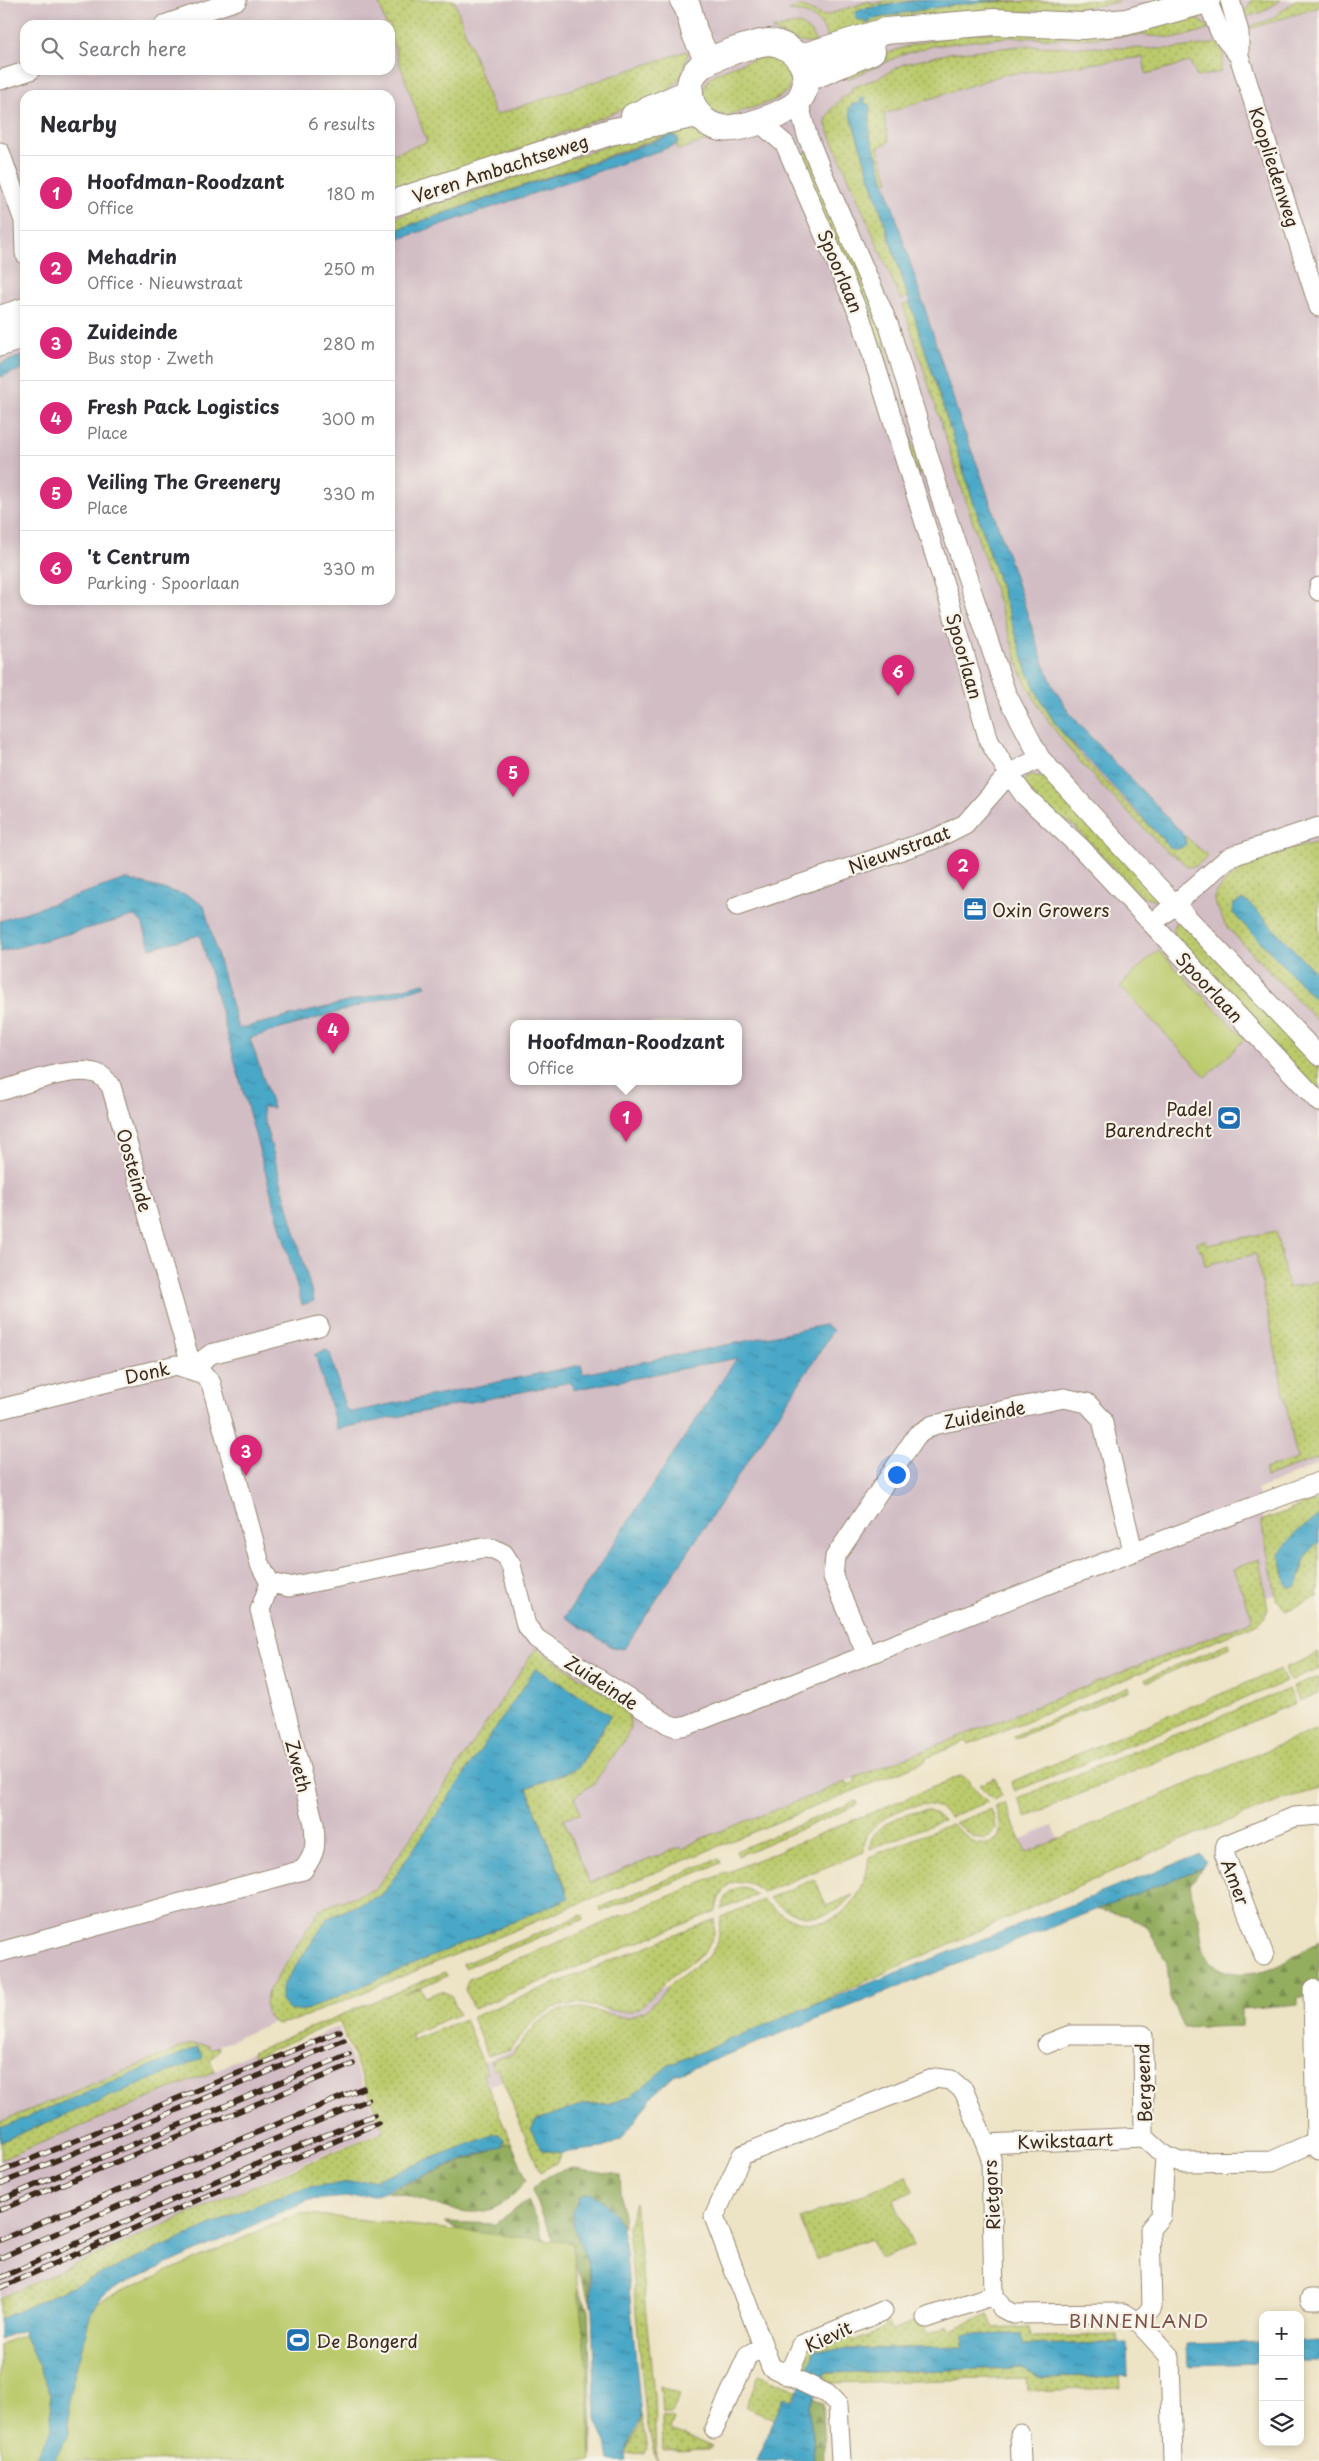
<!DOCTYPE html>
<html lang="en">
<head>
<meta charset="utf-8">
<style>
	:root { --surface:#fff; --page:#f2f2f3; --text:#2b2b33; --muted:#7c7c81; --line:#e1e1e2; --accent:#db2777 }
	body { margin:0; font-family:"Playpen Sans",sans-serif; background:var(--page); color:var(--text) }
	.controls { position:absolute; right:15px; bottom:15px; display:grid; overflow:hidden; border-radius:10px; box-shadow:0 2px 8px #0003 }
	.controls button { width:45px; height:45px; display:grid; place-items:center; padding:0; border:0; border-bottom:1px solid var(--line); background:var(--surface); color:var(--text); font:25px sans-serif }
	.you { position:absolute; left:896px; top:1474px; width:18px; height:18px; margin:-12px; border:4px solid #fff; border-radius:50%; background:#1a73e8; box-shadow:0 0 0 8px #1a73e833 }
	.badge { display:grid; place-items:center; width:32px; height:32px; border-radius:50%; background:var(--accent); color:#fff; font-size:16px; font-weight:700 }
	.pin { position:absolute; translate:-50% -41px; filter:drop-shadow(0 1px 2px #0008) }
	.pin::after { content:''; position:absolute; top:26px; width:18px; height:15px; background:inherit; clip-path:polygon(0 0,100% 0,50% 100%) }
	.popup { position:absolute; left:510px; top:1020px; width:232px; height:65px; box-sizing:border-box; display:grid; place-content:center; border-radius:10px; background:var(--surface); filter:drop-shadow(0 1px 4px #0005); font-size:16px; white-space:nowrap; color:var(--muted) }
	.popup b { font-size:19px; color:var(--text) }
	.popup::after { content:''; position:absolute; left:50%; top:100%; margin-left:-10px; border:10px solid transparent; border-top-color:var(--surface) }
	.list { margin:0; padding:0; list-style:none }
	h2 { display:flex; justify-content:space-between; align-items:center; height:65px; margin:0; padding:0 20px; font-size:21px }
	h2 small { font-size:16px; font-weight:400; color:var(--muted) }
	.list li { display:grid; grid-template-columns:32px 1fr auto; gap:15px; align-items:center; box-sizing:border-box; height:75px; padding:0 20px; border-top:1px solid var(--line) }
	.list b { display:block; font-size:19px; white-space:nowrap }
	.list p { margin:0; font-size:16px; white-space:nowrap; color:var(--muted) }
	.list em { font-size:16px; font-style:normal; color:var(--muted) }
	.icon { flex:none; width:28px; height:28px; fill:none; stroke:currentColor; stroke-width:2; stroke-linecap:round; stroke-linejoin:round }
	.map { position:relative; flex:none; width:1319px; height:2461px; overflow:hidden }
	.search { position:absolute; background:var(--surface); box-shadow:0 2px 8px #0003; left:20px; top:20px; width:375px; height:55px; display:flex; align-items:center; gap:12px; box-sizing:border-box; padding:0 18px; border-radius:15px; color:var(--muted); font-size:19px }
	.panel { position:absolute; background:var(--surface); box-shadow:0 2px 8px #0003; left:20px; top:90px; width:375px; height:515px; border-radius:15px }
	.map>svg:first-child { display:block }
</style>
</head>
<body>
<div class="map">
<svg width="1319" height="2461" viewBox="0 0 1319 2461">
	<defs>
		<pattern id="grass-dots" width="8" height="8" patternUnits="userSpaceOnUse" patternTransform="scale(1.25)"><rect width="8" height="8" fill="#bbca6c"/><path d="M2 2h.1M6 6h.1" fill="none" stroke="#99a458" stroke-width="1.8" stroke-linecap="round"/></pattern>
		<pattern id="forest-firs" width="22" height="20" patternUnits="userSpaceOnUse" patternTransform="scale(1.25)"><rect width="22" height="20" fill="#94ae60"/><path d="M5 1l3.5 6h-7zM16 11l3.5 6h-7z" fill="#7a8e4f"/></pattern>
		<pattern id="water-ripples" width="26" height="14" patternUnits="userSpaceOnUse" patternTransform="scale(1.25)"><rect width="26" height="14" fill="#48a7c7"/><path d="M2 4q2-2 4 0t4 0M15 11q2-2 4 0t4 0" fill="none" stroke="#3d88a1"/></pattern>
	</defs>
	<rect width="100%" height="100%" fill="#f7f3e8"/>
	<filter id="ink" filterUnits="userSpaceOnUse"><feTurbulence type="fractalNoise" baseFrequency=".02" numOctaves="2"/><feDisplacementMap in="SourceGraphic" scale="10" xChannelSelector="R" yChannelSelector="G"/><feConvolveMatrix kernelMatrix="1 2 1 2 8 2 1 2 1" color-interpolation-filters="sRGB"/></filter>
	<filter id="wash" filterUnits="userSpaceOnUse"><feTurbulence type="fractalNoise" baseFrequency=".0096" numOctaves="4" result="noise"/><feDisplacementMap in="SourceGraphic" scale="20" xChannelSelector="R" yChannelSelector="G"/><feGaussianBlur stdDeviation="1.12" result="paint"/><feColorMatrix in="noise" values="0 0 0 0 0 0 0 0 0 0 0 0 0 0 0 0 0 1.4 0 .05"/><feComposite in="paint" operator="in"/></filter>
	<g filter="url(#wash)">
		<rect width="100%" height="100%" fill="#ede3c5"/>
		<path fill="#d2bdc5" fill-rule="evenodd" d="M0,0H1319V1463L1257,1490L1278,1594L1265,1597L1258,1620L698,1840L690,1846L682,1850L681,1847L211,2049L208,2045L0,2124ZM25,25H390V70H25ZM25,95H390V600H25ZM514,1023H738V1081H514Z
			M1053,1826L1062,1849L306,2162L0,2297V2160L215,2071L252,2052L256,2061L338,2027L372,2108Z"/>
		<path fill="url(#grass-dots)" stroke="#7b7a45" fill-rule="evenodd" d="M378,0H454L495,115L687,51L688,54L681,77L667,92L526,147L390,195V155L427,142L390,35V25H386Z
			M886,0H919L863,9L857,15L859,19L878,18L917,10L978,2L1124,0L1104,5L1016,13L828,38C821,19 809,12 789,11L800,6L824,16L870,1L872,5Z
			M1252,0H1281L1262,12L1246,17V10Z
			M1295,0H1319V7L1246,30V28L1273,18Z
			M1186,18L1200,20L1210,29L1177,38L1139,35L1076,39L1009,37L972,41L933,46L904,54L848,79L844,68L911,45L953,35Z
			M800,24L812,33L816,44L799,42L772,30L790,25Z
			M1218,43L1224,55L1220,72L1197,77L1190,62L1146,74L1143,57L1002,75L884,114L889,142L878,148L889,182L884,181L869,135L870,108L861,99V103L849,111L908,297L901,300L826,125C825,113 842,96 852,92L851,88L878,78L904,64L950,53L1022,46L1171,49Z
			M768,56C778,58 786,61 790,70C800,97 763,104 745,110C737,113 728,117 719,114C703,109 699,88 711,77C722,68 754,59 768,56Z
			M692,128L713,139L678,150L676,145L679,142L665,136L390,232V219L655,130Z
			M809,152L881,319L890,373L921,471L919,472V477L796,156Z
			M910,303L1027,670C1036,691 1046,712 1060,730C1093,772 1133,809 1170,847L1181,848L1186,844L1184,835L1208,856L1196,866L1187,867L1180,859L1166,851C1112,795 1056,747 1022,675L903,305Z
			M1032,775L1044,778L1054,785L1159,898L1157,900L1141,896L1133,889L1074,826L1039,803L1024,782L1027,777Z
			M1319,842V976L1249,903L1242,900L1234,904L1236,916L1319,1003V1023L1226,926L1215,903V893C1247,856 1274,854 1319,842Z
			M1179,921L1319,1063V1095L1176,939L1173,928L1175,923Z
			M1276,1231L1288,1288L1319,1281V1458L1266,1477L1265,1469L1297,1459L1256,1254L1205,1265L1202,1250H1199L1197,1242L1206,1240L1208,1245Z
			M1319,1499V1515L1279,1553L1286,1584L1301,1576C1302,1561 1306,1551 1319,1542V1590L1316,1592L1319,1596L1286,1611L1277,1599L1261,1521Z
			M1259,1559L1268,1609L1265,1617L1256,1624L995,1734L969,1744L966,1741L926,1758L925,1761L904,1770L296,2020L278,2024C264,2018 263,2005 268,1992L320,1909L377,1888L536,1648L629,1710L630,1729L624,1741L594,1783L575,1796L580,1814L563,1818L589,1883L681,1847L683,1849L698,1840L846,1782L848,1785L856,1782L854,1778L1250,1622L1252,1617L1233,1569ZM604,1729L578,1768L527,1788L567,1891L328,1918L383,1894Z
			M1228,1643L1230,1647L1147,1682L1145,1679Z
			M1319,1653V1669L1290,1681L1285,1668Z
			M1280,1669L1286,1682L1015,1791L1011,1782Z
			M1319,1677V1693L1299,1701L1293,1687Z
			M1129,1686L1130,1690L1014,1739L1013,1736Z
			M1289,1689L1295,1703L1026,1817L1018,1798Z
			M1319,1728V1789L1290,1797L1196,1834L806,2008L669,2065L630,2097L607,2104H583L542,2150L561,2153L556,2163L540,2172L498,2069L494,2070L490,2061L512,2054L536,2024L549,2015L561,2010L581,2008L627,2018L647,2010L672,1983L709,1956L718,1942L721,1917L763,1900C811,1945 863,1920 869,1857L951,1824L975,1843C1004,1850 1004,1826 995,1807L1005,1803L1026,1853Z
			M960,1776L969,1780L972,1787L988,1802L950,1817C944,1812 939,1807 931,1805C912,1802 879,1817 868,1833C864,1838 864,1845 864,1852L763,1892C739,1872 720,1882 716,1911L473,2009L465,1989L469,1979Z
			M995,1778L1002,1796L994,1800L979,1785Z
			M856,1801L857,1805L738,1856L736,1851Z
			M991,1809C996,1822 1001,1832 985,1839L974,1837L955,1823Z
			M928,1810L944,1820L870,1849C868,1824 908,1812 928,1810Z
			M719,1858L721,1863L600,1912L599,1908Z
			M815,1879L826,1906L853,1895C829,1925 796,1921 769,1898Z
			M743,1887L757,1895L722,1909C723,1896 730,1888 743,1887Z
			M582,1915L584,1919L465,1968L463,1964Z
			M715,1919L714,1935L704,1953L672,1976L641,2007L629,2012H622L578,2003L553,2008L533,2021L511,2049L488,2056L472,2017Z
			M445,1972L447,1976L404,1994L421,1988L425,1997L441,1991L451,1995L459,2014L411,2034L413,2040L465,2019L487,2073L483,2075L511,2142L504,2144V2139L495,2134L377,2179L264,2202L0,2319V2298L214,2203L384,2131L339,2021L254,2057L252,2052Z
			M190,2044L208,2045L211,2049L218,2046L220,2049L210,2060L215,2071L0,2160V2122Z
			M907,2176L913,2191L894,2200L913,2246L880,2259L870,2238L816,2259L800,2219Z
			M635,2202L654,2396L656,2461L646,2417L628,2228Z
			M988,2315L994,2328L1030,2326L1031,2337L1118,2335V2343L1023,2345L1022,2334L964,2335L963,2347L815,2350L806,2372L797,2368L806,2348L849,2331L853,2341L885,2328L882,2318L886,2316L891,2330L921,2319L927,2334L948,2325L951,2330Z
			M1022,2368L1042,2378L1119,2375L1120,2388L1027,2391L1026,2378L831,2383L823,2379L826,2373Z
			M759,2375L798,2391L791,2400L784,2397L775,2419L746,2407Z
			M660,2386L680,2395L672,2413H662Z
			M640,2409L647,2449L645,2453L625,2454L640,2426Z
			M662,2416L674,2418L670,2429L712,2447L711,2449L663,2450Z"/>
		<path fill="url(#forest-firs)" stroke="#686c3f" d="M1202,1868L1190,1885C1192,1898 1197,1909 1199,1922C1202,1936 1201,1951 1211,1962C1226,1979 1257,1974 1276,1966C1291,1960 1305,1949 1319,1940V1984L1307,1997H1298V2004L1242,2009V2026L1183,2028L1170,1997L1167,1963L1147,1926L1129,1916L1094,1909Z
			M511,2142L527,2180C519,2188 511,2199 502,2204C466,2227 423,2194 386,2192Z
			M574,2168L620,2175L623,2227L603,2201L573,2224L587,2261L592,2309L588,2294L574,2264L554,2242L532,2190C544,2177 556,2170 574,2168Z
			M528,2200L542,2235L575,2281L588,2310L592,2433V2454L588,2461L486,2243L445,2222L495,2224Z
			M813,2398L822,2403L824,2461H814L809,2405Z"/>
		<path fill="#bbca6c" stroke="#7b7a45" d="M1158,950L1245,1039L1206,1077L1120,986Z
			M300,2213L572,2243L586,2355L591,2461H0V2345Z"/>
		<path fill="url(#water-ripples)" stroke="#426872" d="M919,0H1006C960,3 915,10 870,20V23H865V20H857L855,18L856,12L863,9Z
			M861,98H865V104H869L870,107V135L960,420L981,475L1044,664L1054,688L1068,711L1086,732L1184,835L1186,844C1180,850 1177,850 1170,847L1059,729L1040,699L1027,670L849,111L851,105L860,103Z
			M673,135L679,139L676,145L390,242V232Z
			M25,355V368L0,377V364Z
			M126,879L189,896L204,906L238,1029L424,983L426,986L250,1038L273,1108L262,1107L263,1116L314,1301L302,1305L200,935L150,948L142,922L134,916L0,952V921Z
			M1242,900L1249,903L1319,976V1003L1233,913L1234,904Z
			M825,1325L833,1330L823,1347L624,1649L612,1647L565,1617L737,1358L573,1390L571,1382L337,1429L315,1354L327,1350L330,1353L345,1408L352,1412L581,1365L583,1374Z
			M1319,1515V1542C1300,1556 1305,1567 1297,1586L1291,1588L1286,1584L1279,1553L1297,1532Z
			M536,1668L611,1715L578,1768L527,1788L569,1898L306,2010L290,2011L281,2001V1988L328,1918L383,1894Z
			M1201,1854L1206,1861L1202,1868L675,2075L655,2093L621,2140L602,2148L561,2153L542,2150L531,2130L536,2120L584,2104H607L630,2097L669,2065L806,2008Z
			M198,2047L203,2058L0,2142V2128Z
			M495,2134H499L504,2139L502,2147L489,2150L374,2195L309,2200L108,2291L99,2300L91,2313L69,2395V2433L54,2461H34L52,2428L49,2389L22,2330L0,2339V2319L264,2202L309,2187L377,2179Z
			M590,2193C610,2204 622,2220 625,2244L641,2416C639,2429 622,2451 626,2461H609L606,2442L596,2420L591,2283L587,2261L573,2224V2210L579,2196Z
			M1022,2334L1023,2345L1127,2343L1128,2376L1042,2378L1022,2368L826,2373L809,2405L814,2461H756L784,2397L791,2400L795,2398L815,2350L963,2347L964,2335Z
			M1319,2340V2361H1300V2341Z
			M1263,2342V2363L1188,2365L1187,2344Z"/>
	</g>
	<g filter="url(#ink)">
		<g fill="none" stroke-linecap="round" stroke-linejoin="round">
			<defs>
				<path id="street" d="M1207,0L1220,32L1239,56
					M1230,0L1239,32V56L1319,307
					M164,25L237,0
					M0,80L31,70
					M798,101L807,135L821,170L889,326L946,514L1006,693L1040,758L1147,875L1319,1056
					M758,121L785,144L861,319L950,603L989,741L1009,774L1024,795L1081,848L1319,1102
					M0,152L25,224
					M24,222L25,254
					M1319,587V591
					M737,906L937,838L965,824L1009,774L1040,758
					M1152,924L1227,859L1238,854L1319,827
					M0,1091C25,1084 77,1063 100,1075C104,1077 107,1082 111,1086L192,1368
					M192,1368L211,1354L319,1326
					M0,1409L176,1365L203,1374L211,1383L260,1564L270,1583
					M270,1583L289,1587L482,1548L494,1549L504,1554L511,1565L526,1625L537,1639L668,1724L676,1727L688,1725L1066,1577L1319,1482
					M867,1655L833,1577L835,1557L917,1435L933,1425L1064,1398L1087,1403L1102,1419L1104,1428L1133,1551
					M0,1952L303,1870C316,1853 316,1846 314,1824L260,1610L270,1583
					M1264,1955L1224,1853L1226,1845L1294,1817L1319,1815
					M1313,1989L1316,2140L1319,2150
					M1047,2044L1070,2035H1143L1144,2137
					M986,2144L1144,2137L1165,2156L1180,2162L1272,2161L1319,2140
					M1310,2299H1319
					M926,2318L994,2295
					M1139,2323L1152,2307L1150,2229L1161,2216L1165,2156
					M788,2376L801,2345L883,2311
					M714,2429L748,2355L763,2347
					M1020,2434L1021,2461
					M841,2461L838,2405L827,2394L771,2367L714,2217L742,2155L935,2078L951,2080L964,2091L991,2158L994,2295L1002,2308L1013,2314L1124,2313L1139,2323L1170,2357L1173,2461"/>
				<path id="secondary" d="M683,0L688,8L695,34L708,61
					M768,42C797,44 817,74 799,100C790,114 738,131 722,128C695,125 677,87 700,67C713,56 752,44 768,42Z
					M799,58L885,31L994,22L1083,26L1126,22L1207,0
					M806,79L872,51
					M634,116L690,92
					M390,204L610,132L697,114
					M0,319L25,311
					M0,343L25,335"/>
			</defs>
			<use href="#street" stroke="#948672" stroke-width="21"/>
			<use href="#secondary" stroke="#948672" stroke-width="28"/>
			<use href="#street" stroke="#fff" stroke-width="19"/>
			<use href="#secondary" stroke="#fff" stroke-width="26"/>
			<defs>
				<path id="rail" d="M0,2172L340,2031
					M0,2184L344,2040
					M0,2200L349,2054
					M0,2210L353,2064
					M0,2240L363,2088
					M0,2258L171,2183L368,2100
					M0,2278L197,2189L374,2115
					M0,2288L211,2194L378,2123"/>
			</defs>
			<use href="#rail" stroke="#3b2a1e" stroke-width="5.5"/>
			<use href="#rail" stroke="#f7f3e8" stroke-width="4" stroke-dasharray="11" stroke-linecap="butt"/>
		</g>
	</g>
	<defs>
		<symbol id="office-square" viewBox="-11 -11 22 22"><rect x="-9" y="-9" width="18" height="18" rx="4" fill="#1f6fb2" stroke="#f7f3e8"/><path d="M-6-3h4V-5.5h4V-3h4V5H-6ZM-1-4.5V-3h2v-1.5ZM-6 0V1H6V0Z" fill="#fff"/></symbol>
		<symbol id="stadium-square" viewBox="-11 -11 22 22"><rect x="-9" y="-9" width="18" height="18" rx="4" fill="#1f6fb2" stroke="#f7f3e8"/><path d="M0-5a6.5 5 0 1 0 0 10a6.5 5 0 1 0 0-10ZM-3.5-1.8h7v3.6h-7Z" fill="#fff"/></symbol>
	</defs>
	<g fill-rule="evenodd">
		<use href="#office-square" x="961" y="895" width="28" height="28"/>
		<use href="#stadium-square" x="1215" y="1104" width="28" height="28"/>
		<use href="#stadium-square" x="284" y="2326" width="28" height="28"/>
	</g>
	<g text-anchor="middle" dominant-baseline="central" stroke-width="4.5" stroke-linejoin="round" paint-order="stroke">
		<g font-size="18" fill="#3b2a1e" stroke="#f7f3e8">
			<text transform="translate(1275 167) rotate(72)">Koopliedenweg</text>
			<text transform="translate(500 168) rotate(-18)">Veren Ambachtseweg</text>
			<text transform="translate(841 271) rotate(67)">Spoorlaan</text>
			<text transform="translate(965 656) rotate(74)">Spoorlaan</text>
			<text transform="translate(899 849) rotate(-20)">Nieuwstraat</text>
			<text transform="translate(1210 987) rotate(47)">Spoorlaan</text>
			<text transform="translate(135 1170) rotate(74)">Oosteinde</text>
			<text transform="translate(147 1372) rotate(-12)">Donk</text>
			<text transform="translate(984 1414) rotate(-11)">Zuideinde</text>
			<text transform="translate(602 1682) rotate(33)">Zuideinde</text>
			<text transform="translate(299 1766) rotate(76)">Zweth</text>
			<text transform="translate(1236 1882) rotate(69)">Amer</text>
			<text transform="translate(1143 2083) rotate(-92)">Bergeend</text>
			<text transform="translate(1065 2140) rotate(-2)">Kwikstaart</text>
			<text transform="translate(991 2195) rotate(-93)">Rietgors</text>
			<text transform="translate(828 2336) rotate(-25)">Kievit</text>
		</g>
		<g font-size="18" fill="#3b2a1e" stroke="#f7f3e8" text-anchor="start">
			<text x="992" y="909">Oxin Growers</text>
			<text x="1212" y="1108" text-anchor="end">Padel<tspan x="1212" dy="21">Barendrecht</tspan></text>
			<text x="316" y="2340">De Bongerd</text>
		</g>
		<g font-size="19" letter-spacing="1" fill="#7b544a" stroke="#f7f3e8">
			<text x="1139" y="2320">BINNENLAND</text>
		</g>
	</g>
</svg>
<div class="controls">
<button>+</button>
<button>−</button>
<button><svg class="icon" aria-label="layers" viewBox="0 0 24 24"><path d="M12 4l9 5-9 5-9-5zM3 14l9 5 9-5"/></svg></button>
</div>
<div class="you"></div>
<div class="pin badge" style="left:626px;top:1142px">1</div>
<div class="popup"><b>Hoofdman-Roodzant</b>Office</div>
<div class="pin badge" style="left:963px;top:890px">2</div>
<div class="pin badge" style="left:246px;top:1476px">3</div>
<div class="pin badge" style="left:333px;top:1054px">4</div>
<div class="pin badge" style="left:513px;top:797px">5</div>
<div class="pin badge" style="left:898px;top:696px">6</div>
<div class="search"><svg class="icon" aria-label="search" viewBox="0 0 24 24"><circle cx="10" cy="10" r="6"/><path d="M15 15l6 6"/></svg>Search here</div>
<section class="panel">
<h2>Nearby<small>6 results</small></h2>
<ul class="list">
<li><span class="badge">1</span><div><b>Hoofdman-Roodzant</b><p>Office</p></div><em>180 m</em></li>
<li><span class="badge">2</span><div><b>Mehadrin</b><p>Office · Nieuwstraat</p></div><em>250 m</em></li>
<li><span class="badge">3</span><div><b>Zuideinde</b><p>Bus stop · Zweth</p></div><em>280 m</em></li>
<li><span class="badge">4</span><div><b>Fresh Pack Logistics</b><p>Place</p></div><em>300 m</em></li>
<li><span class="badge">5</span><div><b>Veiling The Greenery</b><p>Place</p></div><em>330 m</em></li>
<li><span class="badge">6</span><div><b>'t Centrum</b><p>Parking · Spoorlaan</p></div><em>330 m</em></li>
</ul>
</section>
</div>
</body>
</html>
